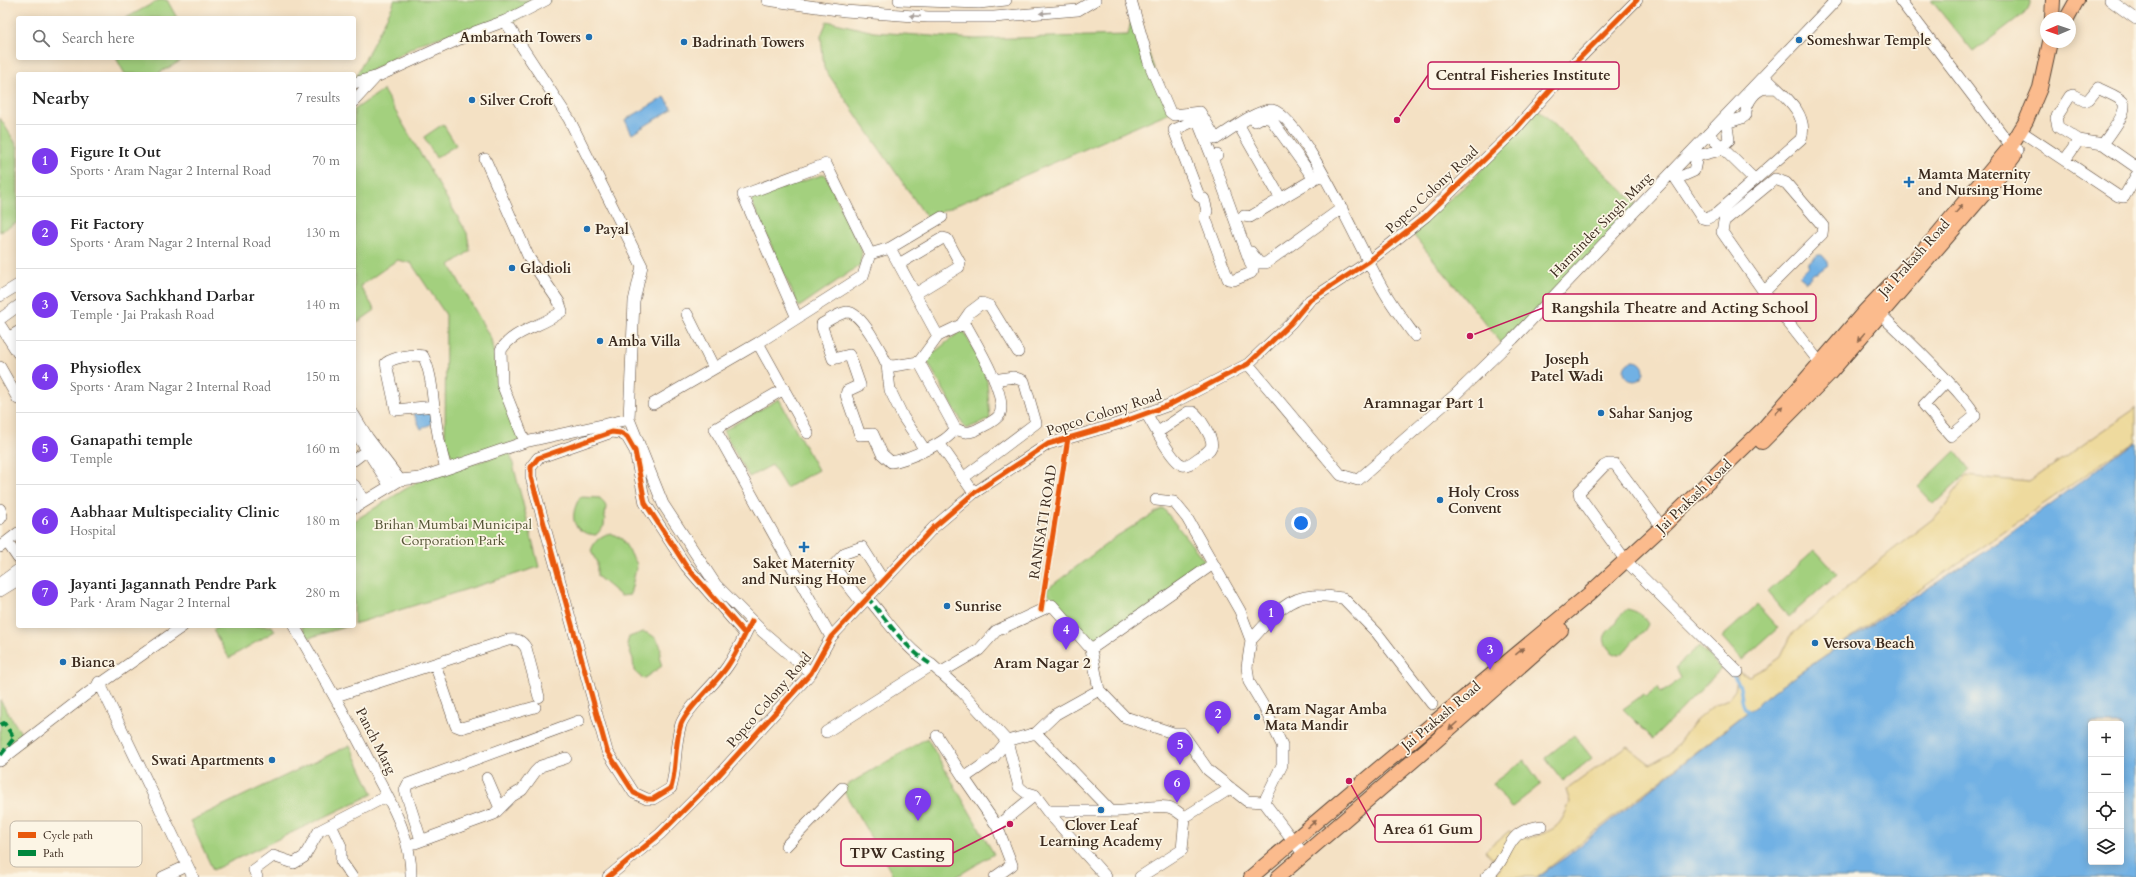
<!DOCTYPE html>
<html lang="en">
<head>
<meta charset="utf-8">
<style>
	:root { --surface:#fff; --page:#f6f6f6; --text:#222; --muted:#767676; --line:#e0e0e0; --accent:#7c3aed }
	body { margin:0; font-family:Cardo,serif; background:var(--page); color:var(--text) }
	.controls { position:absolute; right:12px; bottom:12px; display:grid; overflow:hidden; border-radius:4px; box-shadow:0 2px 10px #0003 }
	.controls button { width:36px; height:36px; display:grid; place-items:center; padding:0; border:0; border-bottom:1px solid var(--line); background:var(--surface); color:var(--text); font:20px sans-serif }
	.compass { position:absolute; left:2040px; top:12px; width:36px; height:36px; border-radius:50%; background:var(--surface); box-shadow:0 2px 10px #0003; rotate:268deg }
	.you { position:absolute; left:1301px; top:523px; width:14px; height:14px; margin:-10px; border:3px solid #fff; border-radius:50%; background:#1a73e8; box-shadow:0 0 0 6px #1a73e833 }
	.badge { display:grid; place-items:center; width:26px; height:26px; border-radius:50%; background:var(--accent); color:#fff; font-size:13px; font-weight:700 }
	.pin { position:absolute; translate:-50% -33px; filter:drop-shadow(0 1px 2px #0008) }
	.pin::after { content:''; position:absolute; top:21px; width:14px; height:12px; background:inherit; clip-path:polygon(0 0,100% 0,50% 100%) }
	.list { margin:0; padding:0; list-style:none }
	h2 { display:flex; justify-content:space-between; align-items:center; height:52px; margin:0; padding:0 16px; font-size:17px }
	h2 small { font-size:13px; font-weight:400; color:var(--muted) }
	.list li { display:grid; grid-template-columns:26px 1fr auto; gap:12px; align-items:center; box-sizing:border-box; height:72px; padding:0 16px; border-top:1px solid var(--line) }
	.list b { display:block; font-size:15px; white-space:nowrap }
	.list p { margin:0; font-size:13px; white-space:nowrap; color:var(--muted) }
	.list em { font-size:13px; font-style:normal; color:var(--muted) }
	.icon { flex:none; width:22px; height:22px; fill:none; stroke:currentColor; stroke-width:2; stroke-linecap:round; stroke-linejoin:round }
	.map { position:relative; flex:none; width:2136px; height:877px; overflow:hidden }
	.search { position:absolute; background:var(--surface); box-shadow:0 2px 10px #0003; left:16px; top:16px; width:340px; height:44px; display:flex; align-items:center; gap:10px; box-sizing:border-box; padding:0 14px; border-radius:4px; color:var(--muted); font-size:15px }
	.panel { position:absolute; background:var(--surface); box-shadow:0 2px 10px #0003; left:16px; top:72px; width:340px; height:556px; border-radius:4px }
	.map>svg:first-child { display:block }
</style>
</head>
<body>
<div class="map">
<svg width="2136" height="877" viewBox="0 0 2136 877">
	<rect width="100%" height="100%" fill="#fcf5e5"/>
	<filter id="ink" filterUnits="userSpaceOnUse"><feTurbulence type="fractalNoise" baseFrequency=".025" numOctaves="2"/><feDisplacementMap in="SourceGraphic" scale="8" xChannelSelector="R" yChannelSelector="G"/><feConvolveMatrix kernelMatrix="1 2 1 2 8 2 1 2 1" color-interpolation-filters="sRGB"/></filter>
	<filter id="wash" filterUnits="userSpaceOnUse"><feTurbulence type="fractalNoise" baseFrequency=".012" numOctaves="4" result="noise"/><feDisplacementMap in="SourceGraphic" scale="16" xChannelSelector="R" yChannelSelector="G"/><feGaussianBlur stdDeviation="0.9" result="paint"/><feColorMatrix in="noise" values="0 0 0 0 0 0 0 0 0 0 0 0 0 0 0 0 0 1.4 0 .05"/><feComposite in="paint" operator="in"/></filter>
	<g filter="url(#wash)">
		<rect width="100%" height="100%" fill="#f4e1c4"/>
		<path fill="#a3d07e" stroke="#6f7d4e" d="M159,0H167L177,18H126Z
			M394,0H551L514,21L461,31L421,43L354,80L393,5Z
			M1931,0H2031L2028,10L1973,52Z
			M1133,11L1170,112L927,218L824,68L821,36L827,21L874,32L975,39L1128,35Z
			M116,58H186L157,74H125Z
			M383,90L467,233L470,251L450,265L491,339L500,388L522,440L454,462L445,441L446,315L411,263L397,260L360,286L375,310L354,325V110Z
			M1538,109L1638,205L1503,345L1411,232L1471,181Z
			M0,118L18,147V222L0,232Z
			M443,124L456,145L436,158L424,137Z
			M825,174L862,251L860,265L799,307L750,198Z
			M963,329L982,365L987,381L990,419L966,429L926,359Z
			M779,399L818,470L786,488L772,465L749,477L723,431Z
			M1955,451L1970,470L1934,504L1918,487Z
			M510,452L539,567L354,624V521L420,480Z
			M580,497L600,498L606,506L604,526L596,535C571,533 569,516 580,497Z
			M1163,508L1207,564L1091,649L1046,590L1117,536Z
			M611,533L622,539L637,564L630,595L621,596L597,576V563L591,551C594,541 601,535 611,533Z
			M1815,550L1837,574L1789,617L1768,592Z
			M1757,605L1778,628L1742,660L1722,637Z
			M1627,609C1637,611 1643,615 1648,624C1644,634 1639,634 1633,641C1628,647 1626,651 1619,655C1614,654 1611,652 1608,648C1598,635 1611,630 1617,621C1621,616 1622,613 1627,609Z
			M220,626H272L275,631L229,658L213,630Z
			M301,626H348L308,638Z
			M643,632C655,634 665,645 659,657L662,666L643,679L634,671L633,659L627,644L629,637Z
			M1699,646L1721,669L1653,739L1623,709L1644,694L1646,696L1658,687L1661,693L1672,686L1681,677L1676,667Z
			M0,700L26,741L0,762Z
			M1574,735L1592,758L1563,781L1545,758Z
			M927,738L994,854L956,877H894L842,788Z
			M350,745L373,794L213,870L190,821Z
			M1524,760L1541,784L1511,808L1493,783Z"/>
		<path fill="#eeda9e" stroke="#94825e" d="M2136,408V440L1775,690L1537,877H1492L1502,867L1485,851L1509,831L1528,839C1555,829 1559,830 1570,802L1566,790L1627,746L1650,764L1672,752L1693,723L1714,705L1728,699L1735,690L1738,672L1749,676L1766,667L1780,657L1790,636L1890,552L1939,514L1966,476L2029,482Z"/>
		<path fill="#71b1e4" stroke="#566e81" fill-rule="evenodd" d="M665,97L672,109L632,134L625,120Z
			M1818,255H1822L1828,262V265L1817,273H1814L1806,282L1799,276L1809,266V262Z
			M1624 371a10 10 0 1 1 20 0a10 10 0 1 1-20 0Z
			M430,410L433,423L421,429L413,412Z
			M2136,441V877H1537L1566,857L1775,690L1835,649L1999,542ZM2091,724H2121V862H2091Z"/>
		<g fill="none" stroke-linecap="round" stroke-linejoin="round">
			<path stroke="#71b1e4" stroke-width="3.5" d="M1710,653C1716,659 1735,676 1738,682C1744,694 1738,706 1751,713"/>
		</g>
	</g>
	<g filter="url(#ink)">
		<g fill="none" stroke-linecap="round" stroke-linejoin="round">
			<defs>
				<path id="minor" d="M767,0L845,11L928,17H994L1078,10L1095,0
					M899,0L979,3L1006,0
					M1131,0L1149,63L1170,112L1174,115L1200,112L1216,139C1227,132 1259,108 1272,110C1303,116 1365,260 1384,291C1393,307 1404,321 1415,336
					M1900,0L2011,146L2018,150
					M2110,0L2136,19
					M505,21L569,119L642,266L634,301L629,419L663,504L716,585L763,632L811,673
					M354,83L375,77
					M354,101L376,77L475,32L505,21L546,0
					M1255,121L1262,117L1271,119L1314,179
					M1241,129L1281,199
					M2019,130L2118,196L2124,197L2136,176
					M1708,134L1755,180
					M2079,140L2058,127L2056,118L2070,96L2073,95L2085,101L2089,99L2098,88C2105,92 2118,96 2123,102C2129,112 2108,136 2103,144
					M1212,157L1198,122L1194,121L1174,130L1199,196L1204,199L1207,211L1205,217L1228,279L1234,280L1251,273L1253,270L1212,157L1217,155
					M485,159L529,258L559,302L562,311C543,327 514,329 501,350L502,384L525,442
					M2065,160L2079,140L2103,144L2136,167
					M1672,173L1702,218L1706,219L1716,214L1801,139C1810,112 1780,93 1764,76
					M1676,179L1694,171L1697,156L1717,151L1729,140L1727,126L1729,122L1742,118L1746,115C1745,105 1753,93 1762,89C1766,88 1771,88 1775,88
					M1244,216L1250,217L1319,176
					M890,248L938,336L919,362L955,428C950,442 906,460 891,462L882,454L873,434L860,435L846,395L847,391L860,385L851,359L849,355L833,359L822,327V324C829,320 839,313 847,312C861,311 882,353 887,365L893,366L919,362
					M1251,252L1259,263H1266L1342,208
					M870,254L890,248L942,217
					M899,264L943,238L947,239L960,263L959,267L915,294
					M1764,292L1822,234L1823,226L1786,183L1775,179L1724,221L1722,232L1764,292L1825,369
					M0,296L18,285
					M687,314L714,368
					M1881,315C1894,327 1975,404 1975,416L1951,436L1924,405L1947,381
					M0,319L18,306
					M0,325L18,353
					M961,325L970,312L982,303L990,306L1018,352
					M938,336L961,325L967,327C977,345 1007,394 1000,414C997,420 986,425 980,428C971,433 964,434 955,428
					M8,338L18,332
					M758,343L808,433
					M1248,364L1341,475L1358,480L1455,395L1513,339L1836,0
					M887,365L890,390L903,417L925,450
					M0,367L18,399
					M784,389L715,429L831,637
					M653,404L758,343L863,276L870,254L826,164L743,195L797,318
					M434,406L396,410L386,363C395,357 413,354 423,356C432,373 432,395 435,414C437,432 441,451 446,469
					M1146,413C1152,423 1173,463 1183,465C1188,466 1193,462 1197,459C1213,449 1216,446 1206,429C1202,422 1199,416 1193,412H1188L1158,432
					M354,415L368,438L400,480
					M354,430L390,486
					M939,443L974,493
					M354,460L367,450
					M963,478L1036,423L1024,381L1013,377L994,380
					M354,485L364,501
					M1156,500L1174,502L1187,518L1240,611L1251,640L1247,667L1249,682L1264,707L1282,745V765L1264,802
					M354,508L400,480L420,478L525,442L629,419
					M0,509L2,516L0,519
					M1662,527L1615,464H1608L1604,466L1579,492L1580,497L1626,561L1738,672
					M7,542L18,558
					M0,547L18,533
					M0,583L18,570
					M0,591L18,580
					M867,597C888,621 904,648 932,665
					M862,603L837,571L835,564L845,553L862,547L883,580
					M294,626C320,671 346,715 369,761C388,798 412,835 411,877
					M745,634L686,566L675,549L645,503L635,451L627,437L620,433L612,432L538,458L531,467V477L607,751L634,793L647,799H653L671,788C677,767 674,745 681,724C687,708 716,683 727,667C737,653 744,636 752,621
					M1251,640C1269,621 1284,598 1312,596C1322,595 1333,597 1343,598L1377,633L1432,704
					M435,664L456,726L461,728L535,707
					M940,673L979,650L996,631L1052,605L1091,649
					M97,686L99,682L193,877
					M1099,690L1091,649L1213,564
					M336,696L508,640C518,639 521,640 526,648L539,697
					M826,732L932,665L962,692L1007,741L1036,733L1056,714L1099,690L1125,717L1173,733H1182L1208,770L1247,801L1264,802L1304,855
					M1036,733L1111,811C1130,813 1149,804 1168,807C1174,808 1180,814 1185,817
					M937,736L964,778L993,758L1007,741
					M1007,741L1019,787L1025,792L1035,795
					M0,761L96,687L183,626
					M964,778L997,826L1035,795L1047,811
					M500,808L512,796L522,790L535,772L541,766L566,758
					M1185,817L1231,788
					M331,825L341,846V861L352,877
					M421,840L405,790L408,784L579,721
					M415,843L494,814L500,808L487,778
					M786,846L842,788
					M163,877L187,866
					M257,877L254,870L273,856L294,863L304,857L319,831L387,796
					M608,877L660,834L718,776L811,673L831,637L933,528L974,493L1048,444L1117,424L1169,405L1248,364L1291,323L1310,300L1368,262L1426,216L1513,132L1568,70L1637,0
					M995,877L1012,865L997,826
					M1106,877L1047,811H1111
					M1140,877L1182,850L1185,817
					M1486,877C1514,856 1501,831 1542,826"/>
				<path id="major" d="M2052,18L2053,0
					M2067,18L2077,0
					M1762,442L1829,374L1996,180L2014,156
					M1251,877L1378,769L1588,595L1662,527L1763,429L1865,311L1931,242L2011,146L2026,121L2040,88L2050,42
					M1278,877L1428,748L1561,630"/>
			</defs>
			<use href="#minor" stroke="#574537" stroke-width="12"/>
			<use href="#major" stroke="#574537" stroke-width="16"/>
			<use href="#minor" stroke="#fff" stroke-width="11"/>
			<use href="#major" stroke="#fbbb8d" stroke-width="14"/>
			<path stroke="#00873e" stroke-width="4" stroke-dasharray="8 4" stroke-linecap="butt" d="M867,597C888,621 904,648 932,665
				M0,725L4,723L14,738L0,756"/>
			<defs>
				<path id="cycleway" d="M1041,610L1068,438
					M745,634L686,566L675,549L645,503L635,451L627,437L620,433L612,432L538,458L531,467V477L607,751L634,793L647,799H653L671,788C677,767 674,745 681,724C687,708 716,683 727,667C737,653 744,636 752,621
					M608,877L660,834L718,776L811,673L831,637L933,528L974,493L1048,444L1117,424L1169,405L1248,364L1291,323L1310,300L1368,262L1426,216L1513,132L1568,70L1637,0"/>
			</defs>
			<use href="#cycleway" stroke="#fcf5e5" stroke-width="8"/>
			<use href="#cycleway" stroke="#e8590c" stroke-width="5"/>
		</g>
		<defs><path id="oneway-solid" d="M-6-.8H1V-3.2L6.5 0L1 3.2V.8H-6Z"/></defs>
		<g fill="#a79f9a">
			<use href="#oneway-solid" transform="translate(1045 13) rotate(175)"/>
			<use href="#oneway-solid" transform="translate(915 16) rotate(-176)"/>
		</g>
		<g fill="#916b50">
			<use href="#oneway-solid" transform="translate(1959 209) rotate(-50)"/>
			<use href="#oneway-solid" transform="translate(1861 337) rotate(131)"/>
			<use href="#oneway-solid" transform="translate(1779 410) rotate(-48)"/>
			<use href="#oneway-solid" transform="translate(1520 651) rotate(-39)"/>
			<use href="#oneway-solid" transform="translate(1453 726) rotate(138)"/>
			<use href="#oneway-solid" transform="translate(1312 824) rotate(-40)"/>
		</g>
	</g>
	<g fill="#1f6fb2" stroke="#fcf5e5" stroke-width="1.5">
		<circle cx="589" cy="37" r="4"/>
		<circle cx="1799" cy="40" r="4"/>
		<circle cx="684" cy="42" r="4"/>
		<circle cx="472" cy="100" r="4"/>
		<path d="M1907 176h4v4h4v4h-4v4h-4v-4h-4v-4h4z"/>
		<circle cx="587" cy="229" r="4"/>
		<circle cx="512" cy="268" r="4"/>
		<circle cx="600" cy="341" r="4"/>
		<circle cx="1601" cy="413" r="4"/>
		<circle cx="1440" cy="500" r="4"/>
		<path d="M802 541h4v4h4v4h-4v4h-4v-4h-4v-4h4z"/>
		<circle cx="947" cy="606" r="4"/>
		<circle cx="1815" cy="643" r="4"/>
		<circle cx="63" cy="662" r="4"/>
		<circle cx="1257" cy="717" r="4"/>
		<circle cx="272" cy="760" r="4"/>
		<circle cx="1101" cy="810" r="4"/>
	</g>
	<g text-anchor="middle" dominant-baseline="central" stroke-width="3.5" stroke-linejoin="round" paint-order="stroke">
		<g font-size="14" font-weight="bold" fill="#3b2a1e" stroke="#fcf5e5" text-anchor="start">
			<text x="581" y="37" text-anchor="end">Ambarnath Towers</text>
			<text x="1807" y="40">Someshwar Temple</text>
			<text x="692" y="42">Badrinath Towers</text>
			<text x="480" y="100">Silver Croft</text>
			<text x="1918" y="174">Mamta Maternity<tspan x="1918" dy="16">and Nursing Home</tspan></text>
			<text x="595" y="229">Payal</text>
			<text x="520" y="268">Gladioli</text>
			<text x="608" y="341">Amba Villa</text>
			<text x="1609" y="413">Sahar Sanjog</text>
			<text x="1448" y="492">Holy Cross<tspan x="1448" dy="16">Convent</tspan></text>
			<text x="804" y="563" text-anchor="middle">Saket Maternity<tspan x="804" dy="16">and Nursing Home</tspan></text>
			<text x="955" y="606">Sunrise</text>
			<text x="1823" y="643">Versova Beach</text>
			<text x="71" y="662">Bianca</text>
			<text x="1265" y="709">Aram Nagar Amba<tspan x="1265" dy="16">Mata Mandir</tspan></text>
			<text x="264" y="760" text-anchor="end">Swati Apartments</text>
			<text x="1101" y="825" text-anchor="middle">Clover Leaf<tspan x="1101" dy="16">Learning Academy</tspan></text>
		</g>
		<g font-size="14" fill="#3b2a1e" stroke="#fcf5e5">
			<text transform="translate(1432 190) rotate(-43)">Popco Colony Road</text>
			<text transform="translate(1601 225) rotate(-46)">Harminder Singh Marg</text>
			<text transform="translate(1914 258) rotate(-48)">Jai Prakash Road</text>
			<text transform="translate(1104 413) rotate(-18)">Popco Colony Road</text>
			<text transform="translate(1694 496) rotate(-44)">Jai Prakash Road</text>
			<text transform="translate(1043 522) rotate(-81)">RANISATI ROAD</text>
			<text transform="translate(769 700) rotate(-49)">Popco Colony Road</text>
			<text transform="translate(1441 716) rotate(-40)">Jai Prakash Road</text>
			<text transform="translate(376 741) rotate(63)">Panch Marg</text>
		</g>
		<g font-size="14" fill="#555436" stroke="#fcf5e5">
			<text x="453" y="524">Brihan Mumbai Municipal<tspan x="453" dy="16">Corporation Park</tspan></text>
		</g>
		<g font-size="15" font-weight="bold" fill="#3b2a1e" stroke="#fcf5e5">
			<text x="1567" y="359">Joseph<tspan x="1567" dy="17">Patel Wadi</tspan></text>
			<text x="1424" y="403">Aramnagar Part 1</text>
			<text x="1042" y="663">Aram Nagar 2</text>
		</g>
	</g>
	<rect x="10" y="821" width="132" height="46" rx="6" fill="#fcf5e5" stroke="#c2b8a9" stroke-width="1"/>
	<rect x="18" y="832" width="18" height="6" fill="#e8590c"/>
	<rect x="18" y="850" width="18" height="6" fill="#00873e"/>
	<g font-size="11" fill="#3b2a1e">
		<text x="43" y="839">Cycle path</text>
		<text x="43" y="857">Path</text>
	</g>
	<path fill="none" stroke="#c2185b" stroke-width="1.5" d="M1397 120L1428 75M1470 336L1543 308M1349 781L1375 828M1010 824L953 853"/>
	<g fill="#c2185b" stroke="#fcf5e5" stroke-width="1.5">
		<circle cx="1397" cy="120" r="4"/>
		<circle cx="1470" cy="336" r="4"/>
		<circle cx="1349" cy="781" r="4"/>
		<circle cx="1010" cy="824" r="4"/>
	</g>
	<g fill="#fcf5e5" stroke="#c2185b" stroke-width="1.5">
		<rect x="1428" y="62" width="191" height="27" rx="4"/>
		<rect x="1543" y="294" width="273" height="27" rx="4"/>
		<rect x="1375" y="815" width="106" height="27" rx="4"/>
		<rect x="841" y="839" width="112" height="27" rx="4"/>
	</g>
	<g font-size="15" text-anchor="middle" font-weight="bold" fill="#3b2a1e">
		<text x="1523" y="80">Central Fisheries Institute</text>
		<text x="1680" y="313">Rangshila Theatre and Acting School</text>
		<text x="1428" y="834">Area 61 Gum</text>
		<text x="897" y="858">TPW Casting</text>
	</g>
</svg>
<div class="controls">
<button>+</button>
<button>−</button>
<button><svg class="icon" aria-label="locate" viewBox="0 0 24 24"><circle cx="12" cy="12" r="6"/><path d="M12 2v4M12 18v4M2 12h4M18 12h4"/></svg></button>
<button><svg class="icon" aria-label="layers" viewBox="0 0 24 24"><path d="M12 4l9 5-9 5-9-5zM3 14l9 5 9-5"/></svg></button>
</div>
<svg class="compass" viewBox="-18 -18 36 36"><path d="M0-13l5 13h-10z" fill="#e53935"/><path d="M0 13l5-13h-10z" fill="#767676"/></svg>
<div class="you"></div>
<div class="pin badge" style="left:1271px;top:633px">1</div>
<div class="pin badge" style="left:1218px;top:734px">2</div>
<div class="pin badge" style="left:1490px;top:670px">3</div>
<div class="pin badge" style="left:1066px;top:650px">4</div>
<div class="pin badge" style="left:1180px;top:765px">5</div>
<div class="pin badge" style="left:1177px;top:803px">6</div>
<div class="pin badge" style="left:918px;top:821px">7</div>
<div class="search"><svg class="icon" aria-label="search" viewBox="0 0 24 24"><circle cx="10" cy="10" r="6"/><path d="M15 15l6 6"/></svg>Search here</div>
<section class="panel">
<h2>Nearby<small>7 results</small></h2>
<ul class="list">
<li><span class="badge">1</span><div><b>Figure It Out</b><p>Sports · Aram Nagar 2 Internal Road</p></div><em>70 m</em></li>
<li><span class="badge">2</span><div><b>Fit Factory</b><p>Sports · Aram Nagar 2 Internal Road</p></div><em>130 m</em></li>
<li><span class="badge">3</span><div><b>Versova Sachkhand Darbar</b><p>Temple · Jai Prakash Road</p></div><em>140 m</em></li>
<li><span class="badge">4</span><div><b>Physioflex</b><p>Sports · Aram Nagar 2 Internal Road</p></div><em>150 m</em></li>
<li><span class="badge">5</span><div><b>Ganapathi temple</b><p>Temple</p></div><em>160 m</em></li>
<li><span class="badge">6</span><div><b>Aabhaar Multispeciality Clinic</b><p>Hospital</p></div><em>180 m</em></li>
<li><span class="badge">7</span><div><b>Jayanti Jagannath Pendre Park</b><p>Park · Aram Nagar 2 Internal</p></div><em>280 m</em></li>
</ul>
</section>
</div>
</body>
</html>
